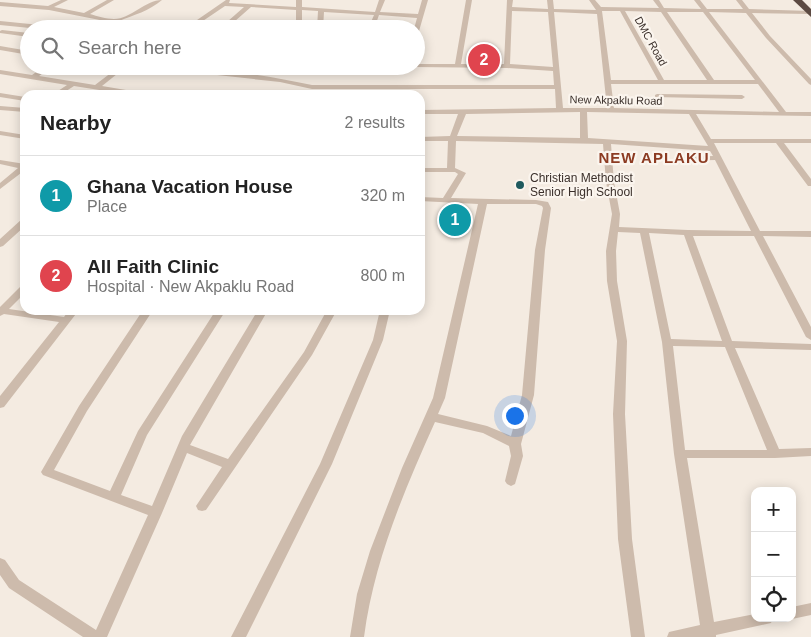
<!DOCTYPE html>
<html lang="en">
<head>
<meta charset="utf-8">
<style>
	:root { --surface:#fff; --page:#f2f2f2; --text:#222; --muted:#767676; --line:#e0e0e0; --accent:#0b8043 }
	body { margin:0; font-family:Helvetica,sans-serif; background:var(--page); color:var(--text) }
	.controls { position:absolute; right:15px; bottom:15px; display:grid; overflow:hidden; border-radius:10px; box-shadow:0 2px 12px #0003 }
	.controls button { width:45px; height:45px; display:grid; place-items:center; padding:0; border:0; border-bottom:1px solid var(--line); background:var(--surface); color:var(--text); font:25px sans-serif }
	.you { position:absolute; left:514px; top:415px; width:18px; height:18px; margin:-12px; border:4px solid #fff; border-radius:50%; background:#1a73e8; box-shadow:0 0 0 8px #1a73e833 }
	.badge { display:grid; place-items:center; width:32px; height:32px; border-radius:50%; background:var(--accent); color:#fff; font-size:16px; font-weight:700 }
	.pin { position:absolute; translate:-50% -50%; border:2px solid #fff; box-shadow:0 1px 5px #0006 }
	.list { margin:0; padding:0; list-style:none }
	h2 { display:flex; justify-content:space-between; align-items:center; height:65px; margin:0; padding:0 20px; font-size:21px }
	h2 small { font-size:16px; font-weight:400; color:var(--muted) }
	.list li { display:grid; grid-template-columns:32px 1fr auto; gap:15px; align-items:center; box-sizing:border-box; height:80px; padding:0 20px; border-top:1px solid var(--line) }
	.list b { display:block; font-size:19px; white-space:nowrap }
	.list p { margin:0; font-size:16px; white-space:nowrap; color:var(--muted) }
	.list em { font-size:16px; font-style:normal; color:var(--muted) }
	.icon { flex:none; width:28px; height:28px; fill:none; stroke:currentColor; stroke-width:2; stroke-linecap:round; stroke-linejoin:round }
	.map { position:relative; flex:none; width:811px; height:637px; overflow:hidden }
	.search { position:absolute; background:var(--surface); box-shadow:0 2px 12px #0003; left:20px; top:20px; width:405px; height:55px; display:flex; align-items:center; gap:12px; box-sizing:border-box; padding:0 18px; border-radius:28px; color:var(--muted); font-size:19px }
	.panel { position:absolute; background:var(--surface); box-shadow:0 2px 12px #0003; left:20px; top:90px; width:405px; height:225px; border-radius:15px }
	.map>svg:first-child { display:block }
</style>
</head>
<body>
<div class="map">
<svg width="811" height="637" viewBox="0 0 811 637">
	<rect width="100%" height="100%" fill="#f4ebe1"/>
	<path fill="#c8694b" d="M445,217L466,218L464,227L443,225Z"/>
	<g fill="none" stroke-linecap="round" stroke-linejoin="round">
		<path fill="#cdbbac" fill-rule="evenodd" d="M61,0H68L54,7L84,13L107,0H114L90,14C97,16 106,19 114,19C131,19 145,0 162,0C149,11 134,15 119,21C112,25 109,29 101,29L110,22L49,10L0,6V2L48,6Z
			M226,0H230L229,3L296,7V0H302V7L375,12L379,0H385L380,12L418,14L422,0H428L419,31L416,33V29H414L417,18L379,15L374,29H368L374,15L324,12L323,29H317L318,11L302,10V29H296V10L251,7L226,29H219L244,7L225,6L191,29H184Z
			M466,0H472L461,64H504L507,0H513L512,7L548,9L547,0H553L554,9L596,10L589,0H595L601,7L659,8L653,0H659L664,8L701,9L694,0H700L707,9H743L736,0H742L749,9L811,11L810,14L752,13L770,36L811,79V85L809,84L766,38L746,13L709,12L786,112H811V116L696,114L711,139H811V143H784L811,179V186H808L776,143H714L760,231H811V237L763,236L811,327V340L806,337L754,236H693L732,341L811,344V350L735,348L779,449L811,448V456L775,458H687L714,622L755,614V618H773L771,623L716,635V637H667L669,632L700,625L674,454L662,342L640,233L618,232L616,251L617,281L627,341L625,414L632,539L645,637H631L618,539L613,414L617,341L607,281L606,251L612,214L606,182L603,144L456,141L455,168L466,173L451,198L536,200L548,202L551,208L545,250L534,395L521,444L523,456L515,484L511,486L507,484L505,481L511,456L509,446L483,433L435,422C404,491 374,561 364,637H350L357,594L370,551L402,468L433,398L478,204L420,201V197L443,198L458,174L455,172H420V168H447L448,141H420V137L450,136L458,114H420V110L556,108L555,89H312L280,82L153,68L150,66C201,66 262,74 312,85H554L553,71L507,68L414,67L413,66H416V64H455ZM512,11L548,12L553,67L510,64ZM602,11H620L658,80H611ZM625,11L661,12L707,80H664ZM554,12L597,14L607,108H563ZM667,12H703L755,80H714ZM611,84H758L779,112L614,108ZM580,112V138L457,136L466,114ZM587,112L689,114L708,146L588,138ZM611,144L710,151L713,156L681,157L677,159L681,161L715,160L751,231L688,230L619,227L620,214L614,182ZM487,204H536L542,206L543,208L535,250L522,395L511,436L487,426L438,414L445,398ZM649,233L684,235L722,341L671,339ZM673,346L725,347L767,450H685Z
			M0,21L60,27L63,29H40L0,25Z
			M169,23L174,24L167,29H160Z
			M2,30L29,33V37L0,33V31Z
			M0,46L29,51V55L0,50Z
			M45,66H53L39,76L95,85L120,66H127L102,86L144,93L147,95H131L74,86L60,95H52L67,85L0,74V70L32,75Z
			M0,93L25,97V101L0,97Z
			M657,94L742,95L745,97L742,99L655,97V95Z
			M0,106L25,108V112L0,110Z
			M0,131L25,135V139L0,135Z
			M0,160L25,164V170L0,189V183L18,168L0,164Z
			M25,218V226L3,246L0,247V239L22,219Z
			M25,284V293L9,309L64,317L69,310H79L4,407L0,408V396L59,322L4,314L0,316V307L22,285Z
			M143,310H153L87,411L54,470L110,491L138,431L216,310H226L147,435L121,495L152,506L182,436L258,310H268L190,445L228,459L304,352L327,310H337L312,355L206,510L202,511L198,510L196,506L222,467L187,453L162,513L107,637H83L9,588L0,575V558L5,560L19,580L96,630L148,515L43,475L41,472L79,406Z
			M380,310H390L383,340L332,464L246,637H231L320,464L373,340Z
			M811,603V615L792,619L789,618H792V607Z"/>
		<path fill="#5c4a42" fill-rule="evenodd" d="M793,0H802L811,9V17Z"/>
	</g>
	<circle fill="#1f5a5e" stroke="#fbf5ee" stroke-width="2" cx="520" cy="185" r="5"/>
	<g text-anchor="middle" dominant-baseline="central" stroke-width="4.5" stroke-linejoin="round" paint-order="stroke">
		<g font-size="11" fill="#3b302b" stroke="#fbf5ee">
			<text transform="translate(651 41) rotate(61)">DMC Road</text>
			<text transform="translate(616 100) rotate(1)">New Akpaklu Road</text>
		</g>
		<g font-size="12" fill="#3b302b" stroke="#fbf5ee" text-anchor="start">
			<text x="530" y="178">Christian Methodist<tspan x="530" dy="14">Senior High School</tspan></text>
		</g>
		<g font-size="15" font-weight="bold" letter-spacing="1" fill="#8c3b22" stroke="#fbf5ee">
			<text x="654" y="157">NEW APLAKU</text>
		</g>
	</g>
</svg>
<div class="controls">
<button>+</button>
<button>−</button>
<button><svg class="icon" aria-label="locate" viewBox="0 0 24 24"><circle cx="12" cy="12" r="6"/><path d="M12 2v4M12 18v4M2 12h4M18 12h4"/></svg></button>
</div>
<div class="you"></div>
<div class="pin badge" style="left:455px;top:220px;background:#0f9aa8">1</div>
<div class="pin badge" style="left:484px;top:60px;background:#e0444e">2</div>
<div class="search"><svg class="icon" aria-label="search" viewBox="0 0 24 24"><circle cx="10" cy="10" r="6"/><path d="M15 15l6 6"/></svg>Search here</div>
<section class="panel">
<h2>Nearby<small>2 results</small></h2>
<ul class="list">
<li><span class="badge" style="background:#0f9aa8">1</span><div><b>Ghana Vacation House</b><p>Place</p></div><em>320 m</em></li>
<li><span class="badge" style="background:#e0444e">2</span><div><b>All Faith Clinic</b><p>Hospital · New Akpaklu Road</p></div><em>800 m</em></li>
</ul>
</section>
</div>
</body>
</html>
